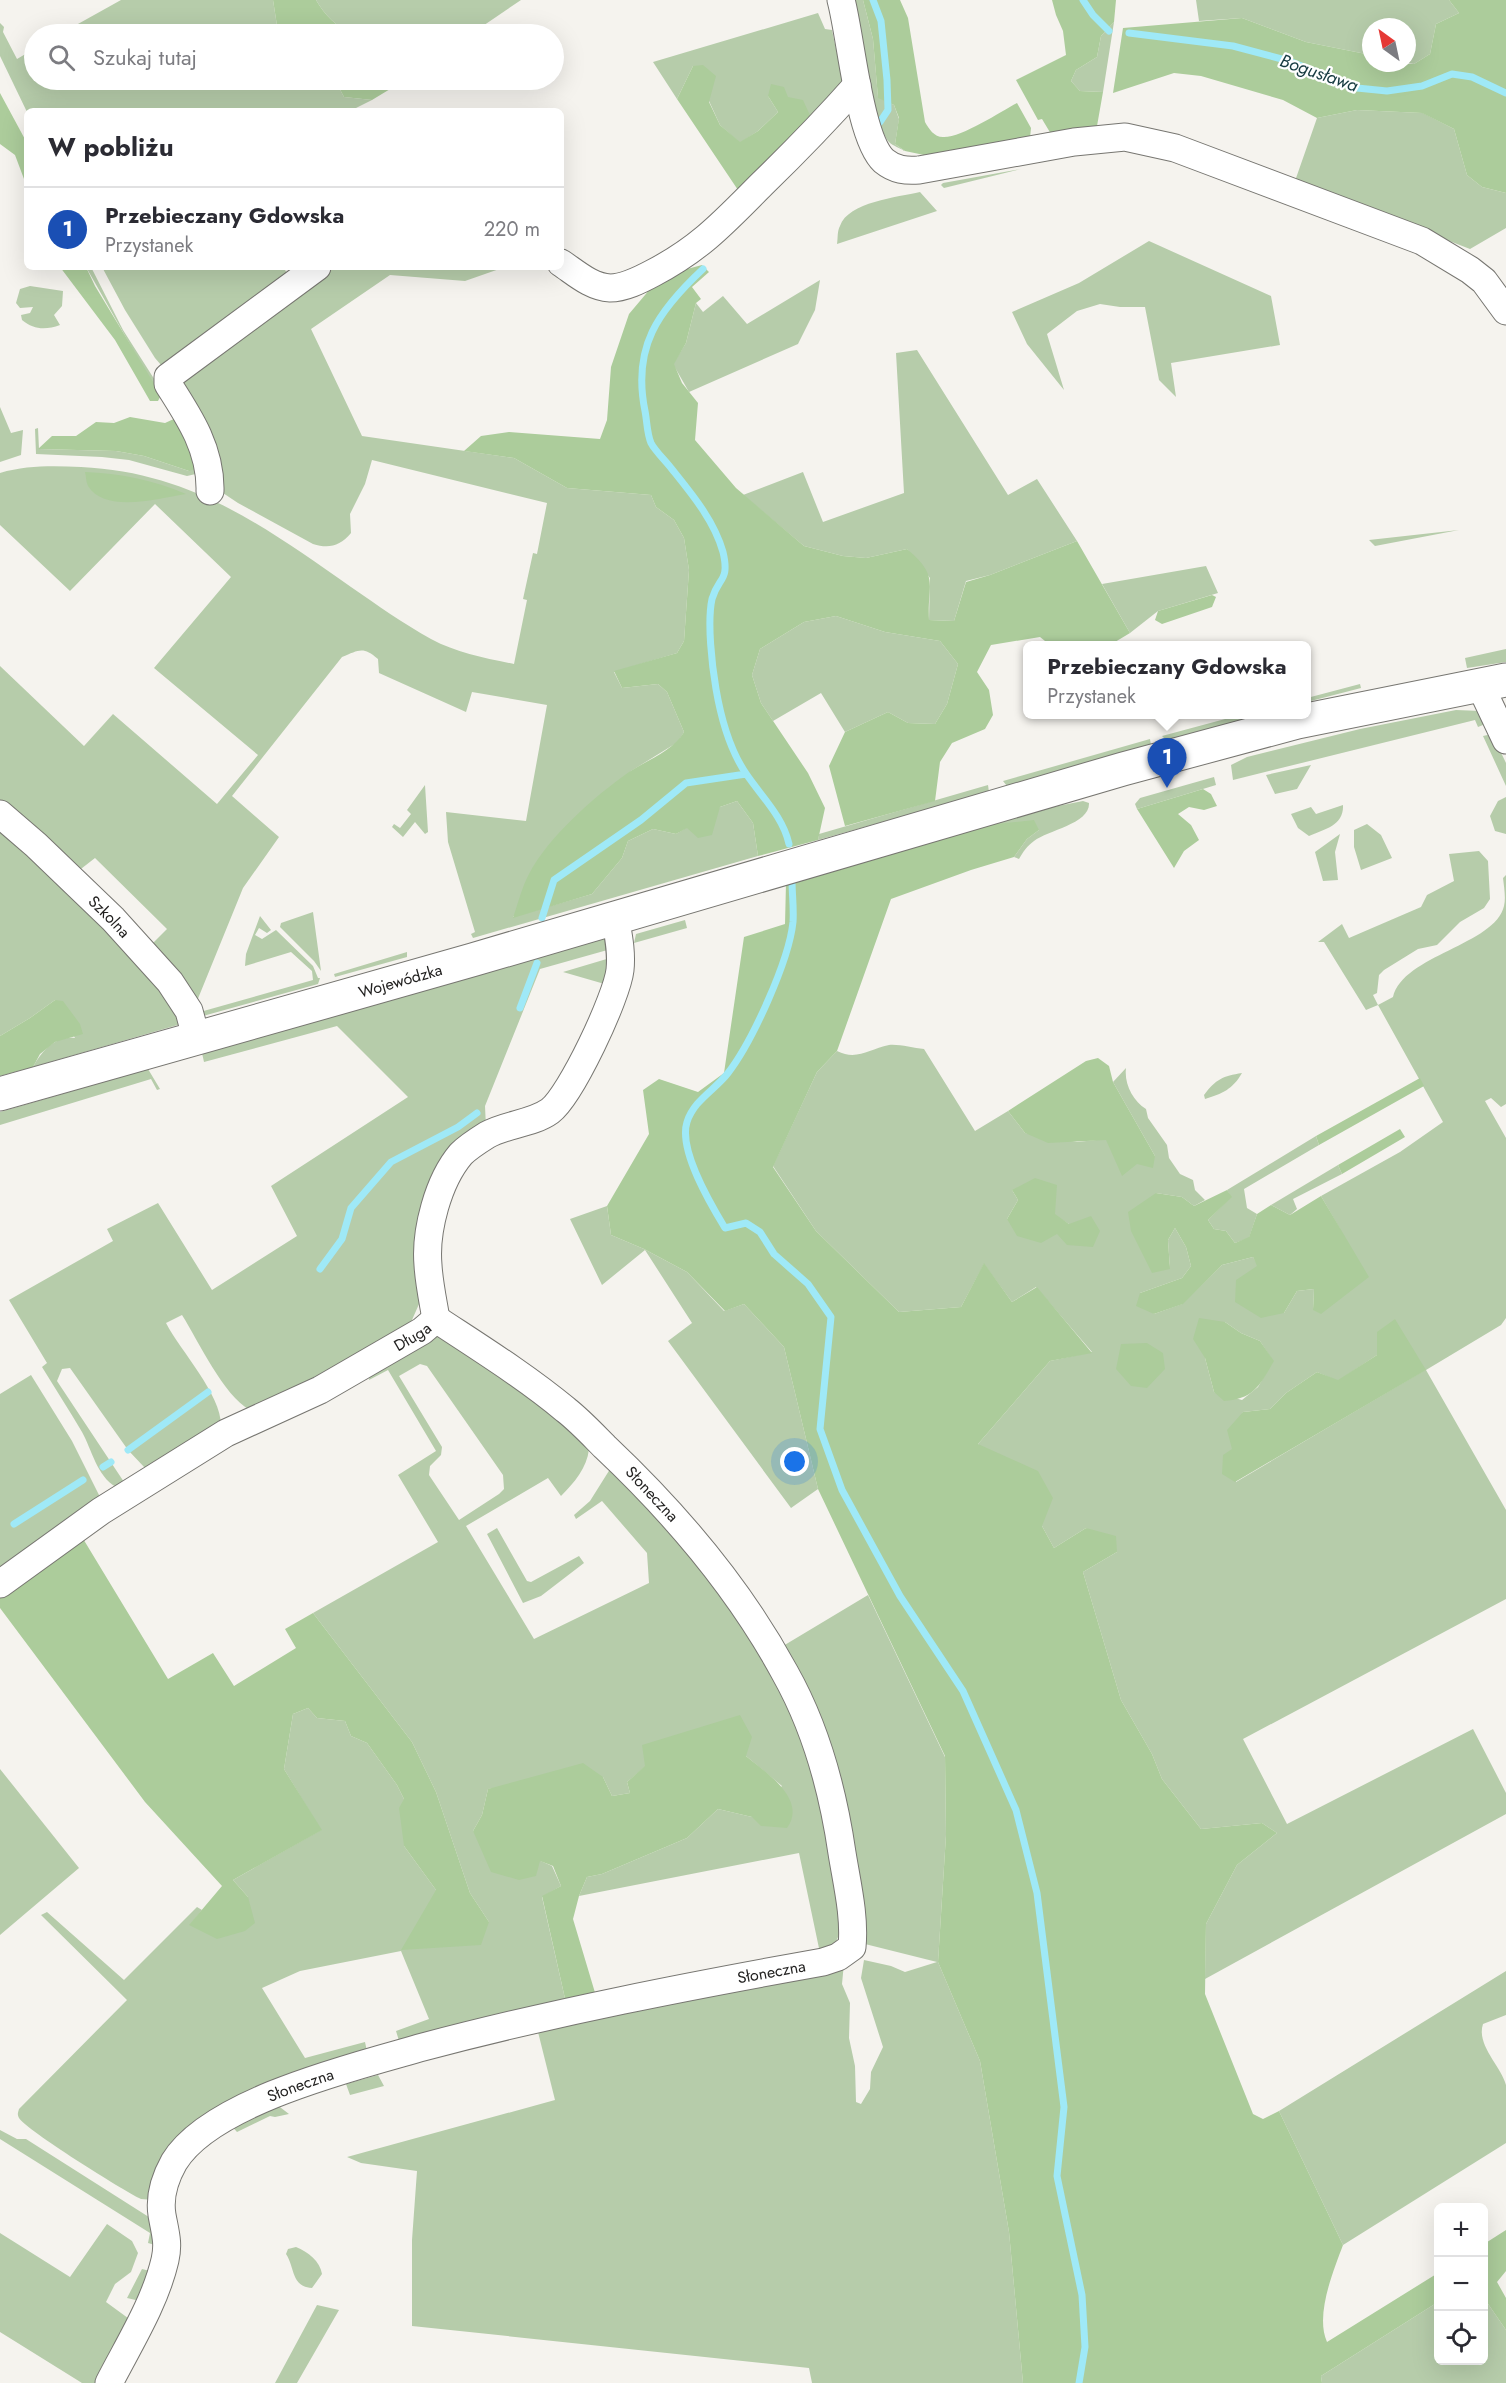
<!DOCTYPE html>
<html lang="pl">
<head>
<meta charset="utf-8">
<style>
	:root { --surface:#fff; --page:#f7f7f7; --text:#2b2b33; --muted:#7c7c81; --line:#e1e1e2; --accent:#ad193f }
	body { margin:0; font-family:Jost,sans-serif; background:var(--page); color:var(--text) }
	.controls { position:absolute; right:18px; bottom:18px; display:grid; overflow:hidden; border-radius:9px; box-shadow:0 6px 24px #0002 }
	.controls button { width:54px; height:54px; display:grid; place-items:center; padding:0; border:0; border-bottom:2px solid var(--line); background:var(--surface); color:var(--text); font:30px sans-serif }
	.compass { position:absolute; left:1362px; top:18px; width:54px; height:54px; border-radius:50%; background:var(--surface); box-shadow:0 6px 24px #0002; rotate:327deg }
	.you { position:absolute; left:795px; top:1462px; width:21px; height:21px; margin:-15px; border:4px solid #fff; border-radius:50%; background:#1a73e8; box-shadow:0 0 0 9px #1a73e833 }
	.badge { display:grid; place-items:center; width:39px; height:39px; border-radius:50%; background:var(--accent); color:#fff; font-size:20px; font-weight:700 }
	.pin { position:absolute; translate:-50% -50px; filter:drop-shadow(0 2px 3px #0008) }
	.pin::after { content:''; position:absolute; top:32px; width:21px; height:18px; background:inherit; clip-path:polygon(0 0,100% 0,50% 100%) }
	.popup { position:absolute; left:1023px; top:641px; width:288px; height:78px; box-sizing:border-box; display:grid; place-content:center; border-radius:9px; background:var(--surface); filter:drop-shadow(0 2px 4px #0005); font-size:20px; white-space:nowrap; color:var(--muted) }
	.popup b { font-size:22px; color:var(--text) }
	.popup::after { content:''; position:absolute; left:50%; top:100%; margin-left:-12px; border:12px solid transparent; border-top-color:var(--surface) }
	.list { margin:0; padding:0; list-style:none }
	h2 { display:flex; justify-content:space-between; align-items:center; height:78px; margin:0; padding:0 24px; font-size:26px }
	h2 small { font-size:20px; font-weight:400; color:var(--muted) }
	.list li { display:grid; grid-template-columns:39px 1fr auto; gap:18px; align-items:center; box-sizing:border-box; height:84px; padding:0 24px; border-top:2px solid var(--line) }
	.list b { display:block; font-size:22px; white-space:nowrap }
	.list p { margin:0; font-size:20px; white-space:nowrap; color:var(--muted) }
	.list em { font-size:20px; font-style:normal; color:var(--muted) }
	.icon { flex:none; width:33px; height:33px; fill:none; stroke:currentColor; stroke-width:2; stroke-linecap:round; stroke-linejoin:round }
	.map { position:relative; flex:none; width:1506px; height:2383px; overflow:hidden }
	.search { position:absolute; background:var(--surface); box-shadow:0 6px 24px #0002; left:24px; top:24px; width:540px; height:66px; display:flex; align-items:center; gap:15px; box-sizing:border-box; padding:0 21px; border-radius:33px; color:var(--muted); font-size:22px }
	.panel { position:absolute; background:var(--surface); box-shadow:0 6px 24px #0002; left:24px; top:108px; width:540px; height:162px; border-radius:9px }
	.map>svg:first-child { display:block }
</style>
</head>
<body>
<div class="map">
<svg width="1506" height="2383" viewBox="0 0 1506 2383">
	<rect width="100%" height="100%" fill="#f5f3ee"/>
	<path fill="#b6ccaa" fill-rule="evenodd" d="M121,0H273L278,32L281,34H60Z
		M316,0H521L471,34H353C336,27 325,15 316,0Z
		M852,0H863L873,39L878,97L894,105L899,119L895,144L905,151C900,148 893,146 889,142C873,123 859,29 852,0Z
		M1196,0H1449L1459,13L1436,24L1430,54L1414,64L1407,63V27H1371V55L1306,42L1242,18L1199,21Z
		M818,13L825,29L832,30L844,87L814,124L768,96L778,112L758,131L740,143L720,125L693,66L677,99L653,62Z
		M1114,22L1103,92L1080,91L1071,81L1076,70L1097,57L1101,36Z
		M0,23L4,27L3,32L17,59L34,49V80H335L344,97L372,100L350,111L27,112L0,56Z
		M1357,110L1423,113L1454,129L1467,175L1482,187L1506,193V228L1470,249L1295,181L1317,118Z
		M1021,169L944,188L941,185L943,183Z
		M920,192L937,211L837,244C838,239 837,231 840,226C848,202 898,197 920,192Z
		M1149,241L1271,296L1280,345L1171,363L1176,397L1159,380L1145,307H1120L1100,304L1077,311L1047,334L1064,390L1027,344L1012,312L1079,283Z
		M86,267H91L123,330L179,418L200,473L187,476L129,460L102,457L36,454L35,429L38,428L39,449L116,451L144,456L189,471L182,427L149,378Z
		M102,267H283L291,279L168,366L161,365L155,358L125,310Z
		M325,267H505L465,281L390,275L311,329L362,436L514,458L567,488L651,495L656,507L674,520L684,538L689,570L684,641L677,653L614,672L622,688L658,684L667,692L684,732L678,742L631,771L513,917L592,894L622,858L628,841L653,829L676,834L720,807L737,801L753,823L758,856L473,938L471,934L475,932L448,842L446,812L526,821L547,705L472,692L466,712L379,673L378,659C363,646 359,650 342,657L232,796L279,837L243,888L197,1001L150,946L167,929L95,858L77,872L0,803V666L84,746L113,714L217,804L258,755L154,668L231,577L155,504L70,591L0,525V473C27,465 54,466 81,467C191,472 265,527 351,587C377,605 404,624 431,639C457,653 485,658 514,664L527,600L523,599L533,553L537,554L547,503L372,460L365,484L350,514L351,533C340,546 329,549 313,544L238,503L220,491L173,381Z
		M820,280L815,310L798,344L689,392L673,364L686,343L696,303L703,312L723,296L747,324Z
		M30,286L63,291L62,306L54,315L60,325C46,330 34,330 22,320L21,315L30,313L33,307L20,308L16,303L20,289Z
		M917,350L1008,495L1037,479L1077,541L990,575L966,581L954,621L929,620L930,578L907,549L866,558L843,556L804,546L743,495L803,472L823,522L904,493L896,353Z
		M0,407L11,433L23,430L21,455L0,462Z
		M1459,530L1375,546L1369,540Z
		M1206,566L1218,593L1158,611L1130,633L1102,584Z
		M836,616L885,632L940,641L958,664L947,704L935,724L908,723L888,712L845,732L821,693L773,721L761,703L752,675L760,649L804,622Z
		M1506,649V662L1467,668L1465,658Z
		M1360,684L1361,688L1307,702V698Z
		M1456,710L1481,711L1485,719L1483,725L1478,727L1475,720L1233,780L1231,765L1247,757L1360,729Z
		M1240,715L1242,720L1166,740L1162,736Z
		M1492,734L1506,763V786L1483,736Z
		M1150,739L1151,745L1007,786L1003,781Z
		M1311,765L1297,789L1275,794L1266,775Z
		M1214,777L1216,785L1137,809L1135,804L1140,798Z
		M425,785L428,832L425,834L415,822L403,837L392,827L394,824L400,828L411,814L407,810Z
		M988,785L989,792L818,840L819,834Z
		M1506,797V834L1495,831L1490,816L1498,801Z
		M1083,801L1089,803C1090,824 1048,830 1034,841C1027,846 1023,852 1019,859L1014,857L1027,839L1039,830L986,825L1038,810Z
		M1343,805C1344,825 1326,829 1309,836L1298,828L1291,814L1311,807L1316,814Z
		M1367,824L1381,835L1392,858L1361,870L1354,847V830Z
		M0,828L162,983L181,1024L33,1067C41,1052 55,1035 75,1038L55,1000L30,1018L0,1036Z
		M1340,834L1335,852L1338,880L1323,881L1315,852Z
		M1479,851L1488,861L1490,899L1484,908L1460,922L1437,945L1418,949L1384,970L1379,975L1377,993L1373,995L1378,1005L1393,997C1403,955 1495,945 1504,906C1506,898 1504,887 1503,878L1506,875V1104L1501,1107L1491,1098L1485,1101L1506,1138V1318L1501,1325L1426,1370L1506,1510V1599L1243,1739L1287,1824L1473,1729L1506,1793V1814L1205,1979L1206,1924L1237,1865L1277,1833L1262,1823L1201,1829L1162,1779L1152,1754L1121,1700L1083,1572L1117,1552L1086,1528L1054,1548L1042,1526L978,1444L1050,1361L1092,1352L1036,1287L1012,1302L984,1264L961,1307L899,1312L816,1231L773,1166L817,1072L837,1051C857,1061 869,1049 889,1045C899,1044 913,1048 924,1049L975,1131L1008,1111L1025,1133L1077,1142L1106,1139L1137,1164L1155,1156L1113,1082L1126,1068C1124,1084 1133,1101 1146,1109L1148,1118L1167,1145L1169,1158L1180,1174L1193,1180L1195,1190L1205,1200L1194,1206L1182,1197L1156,1193L1170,1269L1168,1240L1175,1228L1186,1247L1191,1266L1182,1278L1140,1293L1154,1314L1182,1304L1222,1265L1253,1257L1284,1313L1297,1291L1314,1289L1313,1310L1340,1229L1321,1196L1400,1152L1443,1122L1378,1005L1366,1010L1324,942H1318L1342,924L1349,938L1421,907L1427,895L1454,881L1449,854ZM1012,1190L1069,1224L1007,1219L1018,1200ZM1225,1322L1241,1333L1260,1341L1273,1361L1258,1387L1242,1400L1214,1392L1205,1358ZM1377,1355L1425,1370L1236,1482L1232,1449L1243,1412L1270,1409L1286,1393L1317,1372L1338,1381Z
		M313,912L321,971L314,961L280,927L281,923Z
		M260,916L271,930L267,933L259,928L255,935L262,939L276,930L313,966L318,978H320L318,984L203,1016L200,1012L313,980L312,971L291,952L245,966L246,954Z
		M685,920L687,928L634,943L636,934Z
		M609,937L611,949L540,969L485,1106L486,1127L462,1151L423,1295L408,1329L394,1341L250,1410C223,1395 199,1342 182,1315L166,1323C181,1352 224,1397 221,1429L145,1468L128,1450L70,1368L62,1369L57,1381L124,1482L116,1487C97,1476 92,1450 82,1432C69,1410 55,1388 42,1367L47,1363L9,1300L113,1241L107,1229L158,1203L212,1290L297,1236L271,1186L408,1097L337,1026L204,1062L202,1053Z
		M407,952V957L335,977L334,974Z
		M610,958L608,985L563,972Z
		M148,1069L160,1089L157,1090L151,1079L0,1125V1112Z
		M1242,1073C1233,1089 1222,1094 1205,1099L1204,1095C1216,1079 1223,1076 1242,1073Z
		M1316,1136L1319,1145L1244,1189L1247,1208L1257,1214L1249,1238L1235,1243L1226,1231L1214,1229L1208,1220L1231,1197L1227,1190Z
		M1338,1165L1342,1174L1293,1199L1297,1209L1290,1215L1271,1205Z
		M607,1206L611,1235L644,1249L687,1272L724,1311L744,1304L784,1347L818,1489L791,1508L668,1341L692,1323L645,1250L602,1285L570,1219Z
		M441,1329L527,1388L589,1449C587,1468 574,1483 561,1496L548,1478L466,1526L534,1639L649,1583L647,1553L602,1501L576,1519L574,1515L590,1501L612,1466L672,1525L771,1665L815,1763L842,1928L835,1944L820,1953L799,1853L579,1896L587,1877L602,1874L687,1838L718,1809L752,1817L782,1786L746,1756L646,1766L627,1782L630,1793L612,1796L603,1777L488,1789L482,1815L473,1831L552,1866L561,1886L542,1897L566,2003L400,2044L396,2031L429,2019L401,1951L300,1971L262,1988L305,2058L365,2042L368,2056L237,2104L154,2200L141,2199C124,2191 26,2130 19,2118C17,2114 18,2113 19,2109L127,2000L41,1915L47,1912L124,1980L197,1907L202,1910L190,1925L248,1897L233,1880L321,1830L284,1769L293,1714L308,1708L317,1718L345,1721L351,1736L367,1743L397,1785L404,1799V1846L436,1890L489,1922L470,1893L436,1792L412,1742L313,1613L438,1542L398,1475L436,1451L388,1370L369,1380L370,1374ZM420,1364L427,1366L503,1475L504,1489L499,1494L459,1520L429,1475L430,1466L441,1455L442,1447L399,1376Z
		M31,1375L72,1441L100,1497L0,1577V1394Z
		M497,1528L527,1581L531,1582L579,1556L584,1563L541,1596L523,1603L487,1534Z
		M868,1595L945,1757L946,1835L938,1962L980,2061L1009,2232L1023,2383H812L809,2368L412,2326V2240L417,2171L361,2163L347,2157L555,2100L538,2032L844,1963L842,1984L850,2003L849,2038L855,2066L856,2102L861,2104L870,2089L871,2072L883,2047L861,1978L864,1960L891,1966L905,1972L937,1962L861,1943L778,1649Z
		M0,1769L79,1868L0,1935Z
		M1506,1971V2015L1483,2024C1476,2045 1501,2066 1506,2085C1506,2098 1506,2128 1506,2143L1343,2245L1279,2111Z
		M378,2075L384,2086L350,2095L346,2084Z
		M272,2101L289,2114L275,2117L270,2116L237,2132L228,2122Z
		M0,2130L17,2139H26L152,2219L155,2245L148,2243L150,2233L0,2139Z
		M107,2224L132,2241L138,2253L131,2272L115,2284L106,2302L132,2321L101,2383H82L0,2332V2233L70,2277Z
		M296,2247C308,2252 320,2261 322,2274L312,2288C291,2287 295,2267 286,2254L288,2249Z
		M142,2269L154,2272L140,2301L127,2298Z
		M1484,2298L1506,2330V2383H1322L1321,2376L1438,2302V2360H1484Z
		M317,2305L339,2310L297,2383H275Z"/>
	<path fill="#accc9b" d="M273,0H316C325,15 336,27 353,34H281L278,32Z
		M863,0H900L908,18L925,122C929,129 934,137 943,137C961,138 1000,112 1017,103L1031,128L1030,138L924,155L905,151L895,144L899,118L894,105L878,98L873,39Z
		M1052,0H1116L1114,22L1101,36L1097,57L1076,70L1071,81L1080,91L1103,92L1097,126L1051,134L1042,119L1038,120L1016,80L1066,55L1063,31L1056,15Z
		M1449,0H1506V193L1482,187L1467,175L1454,129L1422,113L1357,110L1317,118L1283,100L1201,76L1174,73L1113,93L1123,28L1242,18L1306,42L1371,55V63L1414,64L1430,54L1436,24L1459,13Z
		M703,65L716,76L709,102L720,125L740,142L758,131L778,112L768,96L771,84L784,87L788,97L803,100L814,124L742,196L677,99L693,66Z
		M335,80H405L372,100L344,97Z
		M0,93L27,143V187L15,155L0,144Z
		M702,265L709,272L692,287L701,299L696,303L686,343L674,364L682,383L698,403L695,440L736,488L804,546L843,556L866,558L907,549C940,577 927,583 929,620L954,621L966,582L990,575L1077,541L1130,633L1110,645H1050L1040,637L991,645L977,672L989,690L993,715L985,729L952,743L940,762L935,801L845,826L829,766L845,732L888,712L908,723L935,724L947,704L958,664L940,641L885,632L836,616L804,622L760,649L752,675L761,703L808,773L825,808L818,840L758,856L753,823L737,801L720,807L712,835L698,838L687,828L676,834L653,829L628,841L622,858L592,894L513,918C518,903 522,887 529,874C548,837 595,796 629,772C647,760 673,751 684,732L667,692L658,684L622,688L614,671L677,653L684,641L689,570L684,538L674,520L656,507L651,495L567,488L514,458L464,451L481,436L509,432L600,439L607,420L611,367L629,314L661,276Z
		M60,267H86L95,286L161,395L158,401H150L115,340Z
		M130,417L165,423L176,418L198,468L189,471L144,456L116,451L38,449L52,436H76L96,422L114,423Z
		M85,472C120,473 153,480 186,494C160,498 105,514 88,486C86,482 86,476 85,472Z
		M1212,595L1216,597L1212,607L1162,624L1155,620L1158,611Z
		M1203,789L1211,794L1217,806L1204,810L1189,807L1178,814L1191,825L1199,840L1184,851L1174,868L1137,809Z
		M1034,820L1039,830L1027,839L1014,857L971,870L891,899L837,1051L817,1072L773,1167L816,1231L899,1312L961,1307L984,1263L1012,1302L1037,1287L1092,1353L1050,1361L978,1444L1038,1471L1053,1498L1042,1526L1054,1548L1086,1528L1116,1536L1117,1552L1083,1572L1121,1700L1152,1754L1162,1779L1201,1829L1262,1823L1277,1833L1237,1865L1206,1924L1205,1994L1253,2114L1263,2119L1279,2111L1343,2245C1333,2272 1315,2315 1327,2342L1438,2273V2302L1321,2376L1322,2383H1023L1009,2232L980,2061L938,1962L946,1835L945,1756L818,1489L784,1347L744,1304L725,1311L687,1272L644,1249L611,1235L607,1206L649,1134L643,1090L659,1079L698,1092L724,1073L744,937L785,924L786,883L986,825Z
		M55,1000L63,1001L80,1024L83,1034L55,1042L40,1054L33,1067L0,1076V1036L30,1018Z
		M1098,1058L1109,1066L1113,1082L1155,1156L1153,1168L1137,1164L1122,1176L1106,1140L1048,1143L1025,1133L1008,1111L1086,1061Z
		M1420,1078L1424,1086L1319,1145L1316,1136Z
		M1400,1129L1405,1137L1342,1174L1338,1165Z
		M1035,1178L1057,1185L1055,1214L1069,1224L1091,1216L1100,1231L1093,1247L1067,1245L1057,1234L1041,1243L1017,1236L1007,1219L1018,1200L1012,1190Z
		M1227,1190L1232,1197L1208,1220L1214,1229L1226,1231L1235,1243L1249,1237L1257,1214L1271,1205L1290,1215L1321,1196L1369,1277L1321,1314L1313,1310L1314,1289L1297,1291L1284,1313L1261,1318L1235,1302L1236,1280L1257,1266L1253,1257L1222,1265L1183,1304L1154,1314L1136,1306L1140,1293L1182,1278L1191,1266L1186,1247L1175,1228L1168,1240L1170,1269L1152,1273L1131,1231L1128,1212L1156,1193L1182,1197L1194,1206Z
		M1199,1318L1225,1322L1241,1333L1260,1341L1274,1361C1260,1385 1254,1399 1224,1401L1214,1392L1205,1358L1193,1339Z
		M1395,1319L1426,1370L1235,1482L1222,1474L1223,1455L1232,1449L1227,1430L1243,1412L1270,1409L1286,1393L1317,1372L1338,1380L1377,1355V1332Z
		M1147,1343L1163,1353L1165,1369L1147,1388L1131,1386L1116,1369L1121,1344Z
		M82,1537L168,1679L213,1653L234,1686L296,1648L285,1629L313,1613L412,1742L436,1792L470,1893L489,1922L481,1945L401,1950L436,1890L404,1846L399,1808L404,1799L397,1785L367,1743L351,1736L345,1721L317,1718L308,1708L293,1714L284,1769L322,1830L233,1880L248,1897L255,1923L245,1931L217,1939L189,1925L222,1886L145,1802L0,1608V1595Z
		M740,1715L752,1737L746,1756C765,1772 808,1799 787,1828L761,1826L752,1817L718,1809L687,1838L602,1874L587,1877L579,1896L573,1919L596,1996L566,2003L542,1896L561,1886L553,1866L540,1861L536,1876L519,1880L491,1872L473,1831L482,1815L488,1789L583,1763L603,1777L612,1796L630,1793L627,1782L645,1766L642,1745Z
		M1506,2230V2271L1497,2282L1506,2298V2330L1484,2298V2244Z"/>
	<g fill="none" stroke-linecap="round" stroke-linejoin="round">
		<path stroke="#9fe9f7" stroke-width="7" d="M873,0L881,21L887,80L888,110L880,122
			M1083,0L1093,15L1109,31
			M1129,33L1233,46L1289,61L1357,88L1387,91L1422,86L1452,74L1472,77L1506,93
			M703,269C658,311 632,347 645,411C647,421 647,434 651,443C655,451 665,460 671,468C691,493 714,520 723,552C730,582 718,577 712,599C707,622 712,666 716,689C721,718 730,751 747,775C762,797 783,817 789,844
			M792,880C792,894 794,908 793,922C789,961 752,1042 728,1073C715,1090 694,1100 687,1122C678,1150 711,1205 725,1228L746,1223L760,1232L774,1254L808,1284L831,1317L820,1429L842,1490L900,1596L963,1691L1016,1810L1037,1893L1064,2107L1057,2176L1082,2295L1085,2347L1079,2383
			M542,918L554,880L641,820L686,783L746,774
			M520,1008L537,963
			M320,1269L342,1239L351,1208L391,1162L458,1127L477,1113
			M128,1450L208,1392
			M103,1467L111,1462
			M14,1524L83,1480"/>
		<defs>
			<g id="minor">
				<path d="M841,0C851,37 859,138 884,161C895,170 906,171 919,170L1074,142L1125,137L1175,148L1422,241L1470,270L1484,281L1506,311"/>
				<path d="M561,263C576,273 591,287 610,288C624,288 640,280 653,273C701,248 725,221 762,184C795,152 827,119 857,85"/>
				<path d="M210,491C211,450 190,418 168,384V377L317,267"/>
				<path d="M1480,685L1506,740"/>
				<path id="s1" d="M0,814L36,845L113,919L170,982L189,1011L196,1037"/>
				<path d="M436,1319C433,1301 429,1283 428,1265C425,1231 438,1181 461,1154C468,1147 479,1140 487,1135C506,1124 532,1124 550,1111C571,1095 617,997 620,970C622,951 618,934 615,916"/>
				<path id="s2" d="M0,1584L101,1511L226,1433L320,1390L422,1331L436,1319"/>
				<path id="s3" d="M109,2383C129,2344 155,2303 165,2260C169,2243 165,2232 162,2215C159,2196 165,2178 174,2162C211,2101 357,2066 423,2047C555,2012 689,1986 823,1962L838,1957L852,1947C855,1916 847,1884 842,1853C833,1791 816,1728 785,1673C739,1588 675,1513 605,1447C592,1434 580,1421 566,1410C525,1376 480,1348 436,1319"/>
			</g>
			<g id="secondary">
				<path id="s4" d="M0,1094L472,960L1123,769L1297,722L1506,680"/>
			</g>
		</defs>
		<use href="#minor" stroke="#777671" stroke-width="29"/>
		<use href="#secondary" stroke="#777671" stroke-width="35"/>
		<use href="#minor" stroke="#fff" stroke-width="27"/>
		<use href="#secondary" stroke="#fff" stroke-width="33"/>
	</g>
	<g text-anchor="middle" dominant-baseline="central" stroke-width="4.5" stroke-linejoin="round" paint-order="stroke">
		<g font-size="16" fill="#222120" stroke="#fff">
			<text stroke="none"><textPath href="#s1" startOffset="150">Szkolna</textPath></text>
			<text stroke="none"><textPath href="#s4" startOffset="416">Wojewódzka</textPath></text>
			<text stroke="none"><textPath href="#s2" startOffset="482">Długa</textPath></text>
			<text transform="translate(652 1494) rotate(47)">Słoneczna</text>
			<text stroke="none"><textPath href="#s3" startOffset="872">Słoneczna</textPath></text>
			<text stroke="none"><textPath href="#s3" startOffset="387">Słoneczna</textPath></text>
		</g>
		<g font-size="18" font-style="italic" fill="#163a40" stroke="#fff">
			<text transform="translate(1319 73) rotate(19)">Bogusława</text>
		</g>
	</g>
</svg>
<div class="controls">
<button>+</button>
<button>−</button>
<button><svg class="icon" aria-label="locate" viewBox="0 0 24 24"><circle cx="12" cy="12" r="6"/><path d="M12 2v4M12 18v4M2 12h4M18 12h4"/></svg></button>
</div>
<svg class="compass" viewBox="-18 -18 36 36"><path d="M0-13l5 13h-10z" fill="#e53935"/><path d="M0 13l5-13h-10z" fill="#7c7c81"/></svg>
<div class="you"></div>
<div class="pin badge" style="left:1167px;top:788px;background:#1a4fb4">1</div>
<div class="popup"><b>Przebieczany Gdowska</b>Przystanek</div>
<div class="search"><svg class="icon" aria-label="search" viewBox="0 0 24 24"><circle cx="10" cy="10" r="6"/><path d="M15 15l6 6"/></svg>Szukaj tutaj</div>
<section class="panel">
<h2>W pobliżu<small></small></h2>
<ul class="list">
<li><span class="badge" style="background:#1a4fb4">1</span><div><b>Przebieczany Gdowska</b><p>Przystanek</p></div><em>220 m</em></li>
</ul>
</section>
</div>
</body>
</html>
